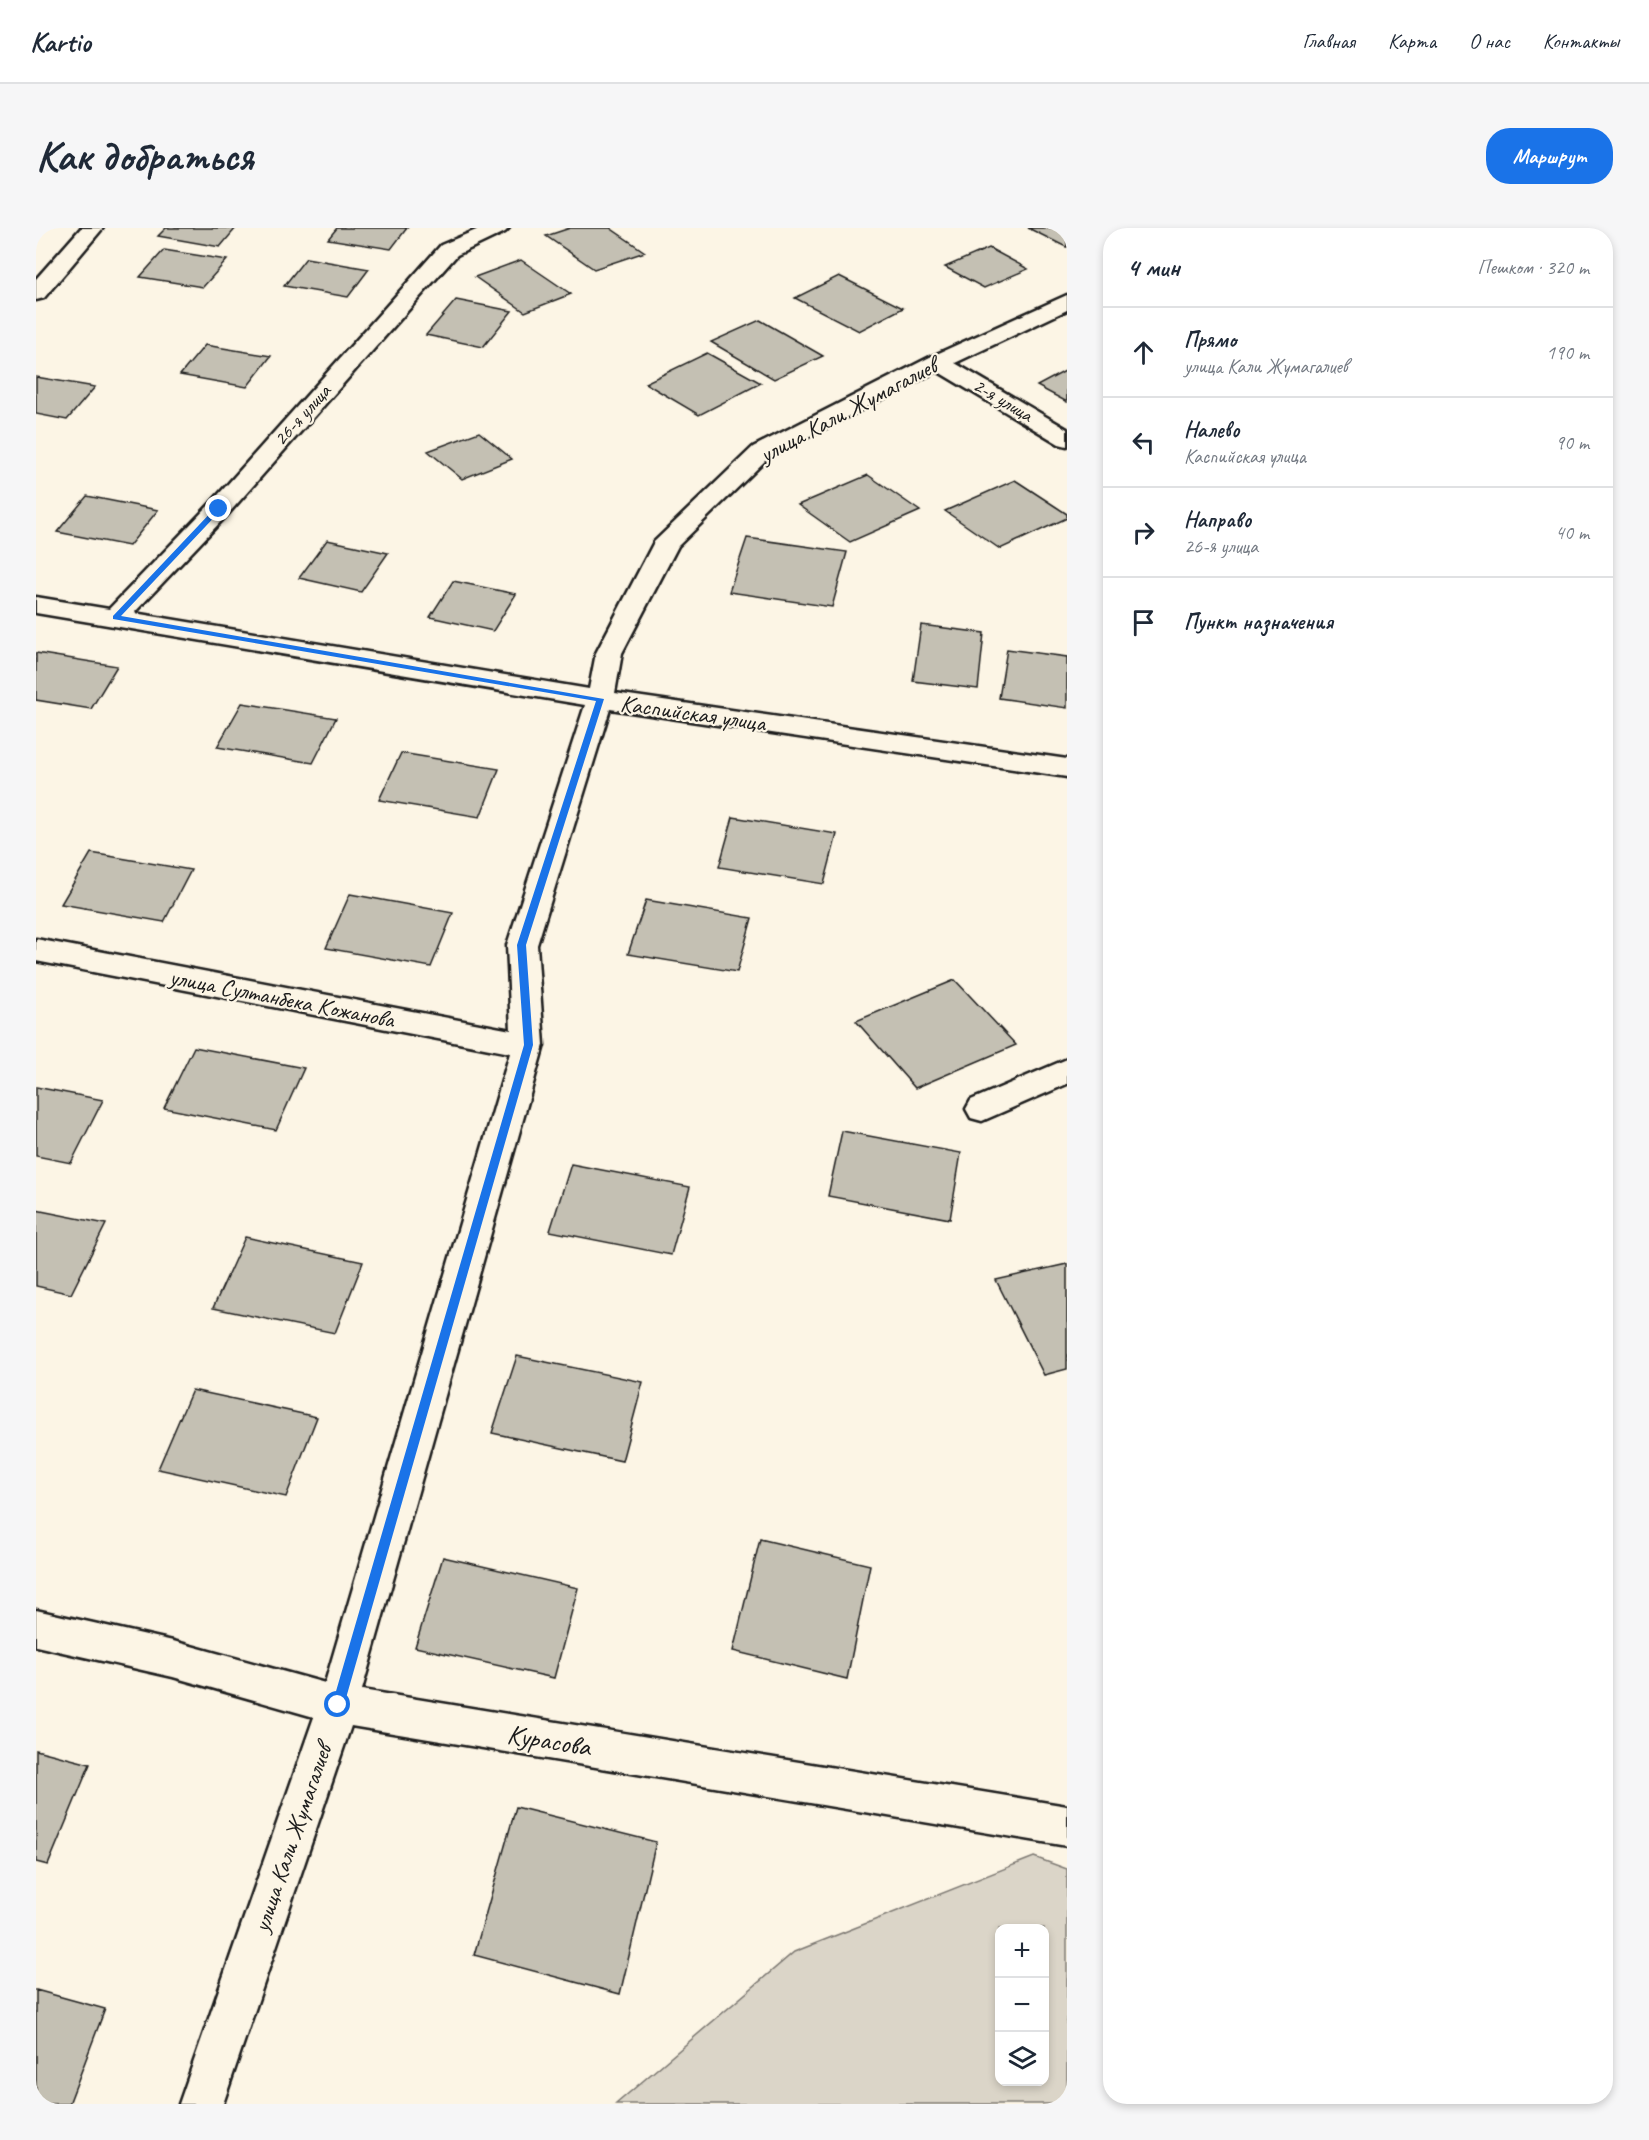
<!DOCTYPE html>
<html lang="ru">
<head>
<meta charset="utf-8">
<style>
	:root { --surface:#fff; --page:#f6f6f7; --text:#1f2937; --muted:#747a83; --line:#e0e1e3; --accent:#1a73e8 }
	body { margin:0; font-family:Caveat,sans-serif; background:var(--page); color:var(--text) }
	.controls { position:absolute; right:18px; bottom:18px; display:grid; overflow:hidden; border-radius:12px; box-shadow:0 3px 9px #0003 }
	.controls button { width:54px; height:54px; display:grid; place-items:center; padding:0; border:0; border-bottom:2px solid var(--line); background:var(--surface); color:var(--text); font:30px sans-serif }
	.stop { position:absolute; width:18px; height:18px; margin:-14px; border:4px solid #1a73e8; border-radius:50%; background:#fff }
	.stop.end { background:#1a73e8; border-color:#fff; box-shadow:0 2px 6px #0008 }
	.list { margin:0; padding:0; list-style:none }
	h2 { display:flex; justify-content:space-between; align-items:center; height:78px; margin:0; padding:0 24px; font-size:26px }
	h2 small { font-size:20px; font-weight:400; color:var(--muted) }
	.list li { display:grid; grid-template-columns:39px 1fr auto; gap:18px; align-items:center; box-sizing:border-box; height:90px; padding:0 24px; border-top:2px solid var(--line) }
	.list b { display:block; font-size:22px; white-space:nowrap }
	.list p { margin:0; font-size:20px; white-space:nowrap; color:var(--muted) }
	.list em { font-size:20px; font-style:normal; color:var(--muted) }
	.icon { flex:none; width:33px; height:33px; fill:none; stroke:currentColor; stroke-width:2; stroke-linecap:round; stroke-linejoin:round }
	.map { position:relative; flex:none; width:1031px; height:1876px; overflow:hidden; border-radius:24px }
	header { display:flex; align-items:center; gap:36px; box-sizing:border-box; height:84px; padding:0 30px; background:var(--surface); border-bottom:2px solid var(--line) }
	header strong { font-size:28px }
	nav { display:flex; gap:33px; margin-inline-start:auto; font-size:21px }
	.intro { display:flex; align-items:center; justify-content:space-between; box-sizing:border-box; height:144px; padding:0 36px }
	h1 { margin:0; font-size:42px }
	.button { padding:15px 27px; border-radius:24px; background:var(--accent); color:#fff; font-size:21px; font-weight:700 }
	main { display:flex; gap:36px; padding:0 36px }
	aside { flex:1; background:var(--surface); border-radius:24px; box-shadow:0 3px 9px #0003 }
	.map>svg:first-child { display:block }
</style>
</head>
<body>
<header>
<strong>Kartio</strong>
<nav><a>Главная</a><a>Карта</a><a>О нас</a><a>Контакты</a></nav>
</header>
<div class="intro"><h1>Как добраться</h1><a class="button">Маршрут</a></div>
<main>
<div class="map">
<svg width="1031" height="1876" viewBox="0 0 1031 1876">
	<rect width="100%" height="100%" fill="#fcf5e5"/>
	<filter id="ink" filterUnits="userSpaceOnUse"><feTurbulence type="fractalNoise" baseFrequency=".0167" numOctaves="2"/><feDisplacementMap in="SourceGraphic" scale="12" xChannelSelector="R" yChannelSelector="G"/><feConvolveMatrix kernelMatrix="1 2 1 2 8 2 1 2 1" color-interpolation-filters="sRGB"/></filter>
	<g filter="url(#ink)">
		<path fill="#dbd5c8" stroke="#7c7872" stroke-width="1.5" fill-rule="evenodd" d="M998,1629L1031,1641V1876H580L758,1724ZM963,1700H1008V1854H963Z"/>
		<path fill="#c4c0b3" stroke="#1c1c1c" stroke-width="1.5" d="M130,0H200L184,19L122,8Z
			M301,0H371L355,21L292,11Z
			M534,0H574L609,24L558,41L510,8Z
			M992,0H1031V19H1030Z
			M953,20L992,41L948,60L909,39Z
			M128,22L191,32L167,59L104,49Z
			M270,30L333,41L312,69L248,58Z
			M485,32L535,66L489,84L439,49Z
			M803,48L867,80L823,103L759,70Z
			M420,72L476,83L447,119L390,107Z
			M724,92L787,128L738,151L675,114Z
			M169,117L235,128L211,159L144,147Z
			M671,125L725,155L663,187L609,155Z
			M1031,142V174L1001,158Z
			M0,149L59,159L31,192L0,186Z
			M443,204L476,231L426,251L392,223Z
			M832,247L884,283L814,314L762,277Z
			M979,252L1031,286V290L964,321L909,283Z
			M51,268L122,282L93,318L21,304Z
			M711,310L811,324L796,379L693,364Z
			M291,312L352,325L325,364L263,350Z
			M417,353L480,366L457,403L394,389Z
			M885,397L948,405L942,461L877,453Z
			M971,421L1031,429V480L963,470Z
			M0,425L81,438L55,481L0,472Z
			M206,475L300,490L277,535L181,519Z
			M365,525L463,541L444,589L343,572Z
			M697,589L801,606L788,656L683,639Z
			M55,625L155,642L128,694L25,676Z
			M314,666L417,685L395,739L290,720Z
			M610,672L716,690L701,744L592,726Z
			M919,752L980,817L879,860L820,793Z
			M158,819L268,840L240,902L128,880Z
			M0,859L67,872L35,935L0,928Z
			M806,903L925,925L914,991L792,968Z
			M535,936L654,959L635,1027L514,1003Z
			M0,982L70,996L35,1066L0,1058Z
			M209,1009L327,1034L299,1105L177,1080Z
			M1031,1036V1141L1008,1147L960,1052Z
			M481,1128L607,1154L586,1233L456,1205Z
			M156,1162L281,1189L250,1269L122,1241Z
			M724,1311L834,1337L811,1451L697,1423Z
			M407,1329L542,1360L518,1450L379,1419Z
			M0,1522L54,1536L12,1637L0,1634Z
			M480,1579L620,1614L584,1766L438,1727Z
			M0,1762L69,1781L33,1876H0Z"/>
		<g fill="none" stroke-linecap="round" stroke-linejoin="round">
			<defs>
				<path id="minor" d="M45,0H67L8,70L0,72V51Z
					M445,0H473L469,4L421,27L192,286L98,385L553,461L560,425L618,314L717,219L894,129L1031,67V82L919,135L1031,201V218L1023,216L901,143L733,229L642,318L586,425L579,465L1031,531V549L574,481L501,717L508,817L326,1462L1031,1578V1618L315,1498L187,1876H143L278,1489L137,1449L0,1418V1382L137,1413L289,1455L474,825L0,733V711L475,802L471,717L549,477L0,385V369L73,381L174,276L405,17Z
					M1031,831V856L946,893L935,890L930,881L935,872Z"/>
			</defs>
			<use href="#minor" stroke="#1c1c1c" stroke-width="5"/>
			<use href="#minor" fill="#fcf5e5" fill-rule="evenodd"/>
		</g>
	</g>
	<path fill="#1a73e8" d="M180,279L186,281L85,388L568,471L490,717L497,817L308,1477L302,1482L296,1477L488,817L481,717L560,473L77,391V388Z"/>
	<g text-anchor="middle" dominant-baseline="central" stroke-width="4.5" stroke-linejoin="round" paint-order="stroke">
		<g font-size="20" fill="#1c1c1c" stroke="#fcf5e5">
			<text transform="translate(967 172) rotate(31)">2-я улица</text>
			<text transform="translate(266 187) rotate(-48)">26-я улица</text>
		</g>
		<g font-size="24" fill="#1c1c1c" stroke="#fcf5e5">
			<text transform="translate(812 182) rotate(-28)">улица Кали Жумагалиев</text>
			<text transform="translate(657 485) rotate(8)">Каспийская улица</text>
			<text transform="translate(246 770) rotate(11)">улица Султанбека Кожанова</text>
			<text transform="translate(256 1610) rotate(-71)">улица Кали Жумагалиев</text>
		</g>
		<g font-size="28" fill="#1c1c1c" stroke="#fcf5e5">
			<text transform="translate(513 1512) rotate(9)">Курасова</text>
		</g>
	</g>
</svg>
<div class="controls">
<button>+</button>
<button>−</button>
<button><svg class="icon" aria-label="layers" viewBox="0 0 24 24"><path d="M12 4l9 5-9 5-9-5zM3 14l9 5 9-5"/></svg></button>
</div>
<div class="stop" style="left:302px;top:1477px"></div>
<div class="stop end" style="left:183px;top:281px"></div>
</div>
<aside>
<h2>4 мин<small>Пешком · 320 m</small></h2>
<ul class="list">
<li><svg class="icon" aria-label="ahead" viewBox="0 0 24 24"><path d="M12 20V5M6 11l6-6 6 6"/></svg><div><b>Прямо</b><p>улица Кали Жумагалиев</p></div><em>190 m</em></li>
<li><svg class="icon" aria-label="left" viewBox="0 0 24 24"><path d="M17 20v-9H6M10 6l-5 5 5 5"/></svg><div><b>Налево</b><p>Каспийская улица</p></div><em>90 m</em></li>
<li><svg class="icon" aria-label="right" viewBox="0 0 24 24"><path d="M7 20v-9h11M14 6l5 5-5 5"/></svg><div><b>Направо</b><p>26-я улица</p></div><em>40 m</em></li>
<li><svg class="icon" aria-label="arrive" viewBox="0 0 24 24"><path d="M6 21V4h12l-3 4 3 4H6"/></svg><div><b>Пункт назначения</b></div></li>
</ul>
</aside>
</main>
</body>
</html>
